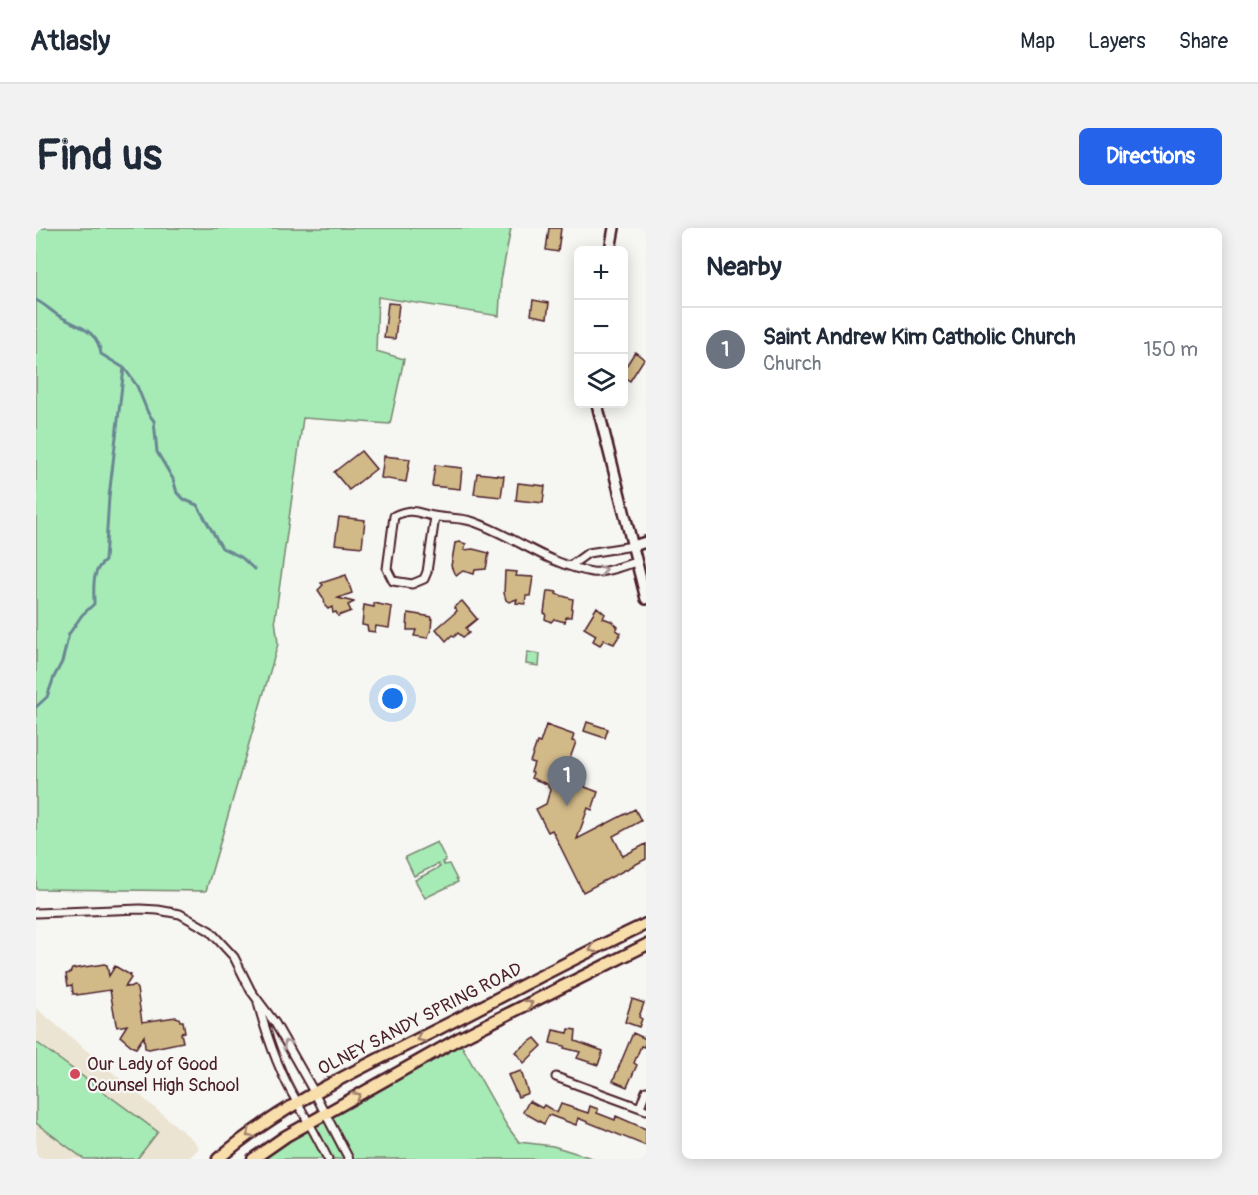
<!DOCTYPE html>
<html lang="en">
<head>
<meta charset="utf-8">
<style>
	:root { --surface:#fff; --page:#f2f2f3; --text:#1f2937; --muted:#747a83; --line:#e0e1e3; --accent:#2563eb }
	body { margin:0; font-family:Pangolin,sans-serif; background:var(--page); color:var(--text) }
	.controls { position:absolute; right:18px; top:18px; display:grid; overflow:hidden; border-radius:9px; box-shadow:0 3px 15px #0003 }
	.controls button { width:54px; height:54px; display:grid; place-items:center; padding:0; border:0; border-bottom:2px solid var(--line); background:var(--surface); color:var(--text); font:30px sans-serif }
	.you { position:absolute; left:357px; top:471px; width:21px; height:21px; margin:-15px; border:4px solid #fff; border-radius:50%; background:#1a73e8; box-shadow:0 0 0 9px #1a73e833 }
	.badge { display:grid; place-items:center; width:39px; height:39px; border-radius:50%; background:var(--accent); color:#fff; font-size:20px; font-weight:700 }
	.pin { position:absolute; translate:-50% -50px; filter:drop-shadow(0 2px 3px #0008) }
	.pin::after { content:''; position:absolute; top:32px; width:21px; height:18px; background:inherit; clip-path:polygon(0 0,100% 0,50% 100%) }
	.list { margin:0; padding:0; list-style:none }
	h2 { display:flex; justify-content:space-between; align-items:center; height:78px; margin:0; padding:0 24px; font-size:26px }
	h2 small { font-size:20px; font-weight:400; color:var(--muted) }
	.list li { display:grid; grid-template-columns:39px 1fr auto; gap:18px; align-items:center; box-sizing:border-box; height:84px; padding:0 24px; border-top:2px solid var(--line) }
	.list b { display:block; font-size:22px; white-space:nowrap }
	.list p { margin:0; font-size:20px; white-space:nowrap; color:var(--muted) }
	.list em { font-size:20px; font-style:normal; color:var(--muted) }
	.icon { flex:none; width:33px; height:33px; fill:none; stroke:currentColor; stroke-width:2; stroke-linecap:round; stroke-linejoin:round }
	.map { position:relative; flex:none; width:610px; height:931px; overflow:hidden; border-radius:9px }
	header { display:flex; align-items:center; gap:36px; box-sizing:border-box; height:84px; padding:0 30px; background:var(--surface); border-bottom:2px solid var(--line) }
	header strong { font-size:28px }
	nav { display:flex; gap:33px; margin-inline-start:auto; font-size:21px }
	.intro { display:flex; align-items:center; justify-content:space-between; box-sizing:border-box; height:144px; padding:0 36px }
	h1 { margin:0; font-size:42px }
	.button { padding:15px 27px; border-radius:9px; background:var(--accent); color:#fff; font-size:21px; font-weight:700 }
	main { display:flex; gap:36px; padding:0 36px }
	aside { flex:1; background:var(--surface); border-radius:9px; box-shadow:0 3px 15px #0003 }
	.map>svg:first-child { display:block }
</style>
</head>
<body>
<header>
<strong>Atlasly</strong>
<nav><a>Map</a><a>Layers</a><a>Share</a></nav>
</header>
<div class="intro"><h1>Find us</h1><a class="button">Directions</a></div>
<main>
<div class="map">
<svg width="610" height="931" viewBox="0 0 610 931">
	<rect width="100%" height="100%" fill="#f6f6f2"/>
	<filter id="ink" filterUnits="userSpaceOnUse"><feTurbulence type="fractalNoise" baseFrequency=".0167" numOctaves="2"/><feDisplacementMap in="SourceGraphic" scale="12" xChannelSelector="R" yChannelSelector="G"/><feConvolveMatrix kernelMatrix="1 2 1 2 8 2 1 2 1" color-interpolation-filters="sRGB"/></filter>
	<g filter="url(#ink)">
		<path fill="#ebe4d2" d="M0,780L157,912L163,920L152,931H0Z"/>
		<path fill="#a6eab5" stroke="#788470" stroke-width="1.5" d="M0,0H475L465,52L463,88L342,69L340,123L368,131L354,196L267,190L239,391L242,416L170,663L0,661Z
			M491,424L504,426L503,438L490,436Z
			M401,614L410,632L406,634L408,637L413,636L422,654L389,670L379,652L404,639L402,636L378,648L369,629Z
			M422,811L471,898L483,914L517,918L559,931H217Z
			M0,814L122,904L101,931H48L0,895Z"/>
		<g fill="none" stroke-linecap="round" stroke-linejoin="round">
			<path stroke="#698793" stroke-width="3" d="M0,72C8,76 13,81 20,86C38,98 62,100 65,126L88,140L73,269L69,333C55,343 58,360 58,376L46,387L33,406L26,434L18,449L11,469L0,479
				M89,141L101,158L112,185L118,193L121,224L137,251L141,265L149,272L161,277L186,320L205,329L218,341"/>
		</g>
		<path fill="#d1b988" stroke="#4a1f2b" stroke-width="1.5" d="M513,0H525L522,24L510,22Z
			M497,72L513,75L511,90L495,87Z
			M352,75L363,76L359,111L348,110Z
			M599,124L608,131L594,153L588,149V141Z
			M325,223L340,241L313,262L298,244Z
			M348,228L374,231L370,254L345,250Z
			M399,237L426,240L424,261L396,258Z
			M441,245L468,248L465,269L438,266Z
			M482,255L509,258L507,275L480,272Z
			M303,289L329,292L326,319L299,316Z
			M424,314L430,316L428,322L437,321L453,325L450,341L439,342L438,346L427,343L421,347L418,345L415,338L419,315Z
			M469,343L481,344L480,348L497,349L494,368H490L489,376L480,375L481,371L473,374L470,372L468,365Z
			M310,347L316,365L302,370L318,374L312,377L315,383L302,388L300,384L297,385L296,379L292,381L289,378L288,371L282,362L287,357L285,355Z
			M511,363H515L521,364L520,366L537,371L535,389H530L529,394L518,391L515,394L509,391L510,386L508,385Z
			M426,373L441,391L430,400L433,405L427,409L422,405L418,409L416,407L410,413L400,401L421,383L418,379Z
			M338,375L356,379L353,400L340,398L339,404L332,403L331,398L326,397L328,377L338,379Z
			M561,379L569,386L567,390L575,393L582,399L580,402L585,405L578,416L568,412L564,417L557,413L560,407L548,400Z
			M372,385L396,389L395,402L391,410L378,408L380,402H371Z
			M551,494L572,501L569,510L548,503Z
			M510,497L538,507L536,513L540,514L528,547L550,555L549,559L562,564L556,582L552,580L541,611L599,581L605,593L577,608L587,628L610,616V631L547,664L516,602L512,604L500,581L510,576L514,562L511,556L495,550L497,545L495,544L498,535L494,534L501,514L504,515Z
			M68,736L71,737L73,748L79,738L94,747L93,748L95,750L89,759L99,758L101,761L106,794L140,789L143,790L144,793H147L149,804L145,805L147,814L113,821L109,820L108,808L100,820L97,819L84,808L91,797L81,799L80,796L74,762L41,767V766H37L36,757L32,758L30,746L34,745L36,741Z
			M596,771L608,775L603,789L606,791L603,799L589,794Z
			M533,801L540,802L539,813L567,823L562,837L541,830L544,824L528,820L529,818L514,815L517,802L532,805Z
			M597,805L610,811V813L608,819L605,818L598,835L601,837L591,859L577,853Z
			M499,810L506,818L488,835L479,824Z
			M485,843L492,865L482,869L472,847Z
			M493,873L506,880L508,877L521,885L525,876L552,885L554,878L562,881L561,885L579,892L580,888L610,901V918L542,890L540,897L513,887L508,896L487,884Z"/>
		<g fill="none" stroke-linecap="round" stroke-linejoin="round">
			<defs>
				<path id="street" d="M399,289L391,344L388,351L376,356L357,353L351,341L358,288C376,279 380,285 397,288C411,291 424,289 438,294C478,308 513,337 556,344C567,346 589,337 600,334
					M534,338L552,325L597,318
					M0,685L104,681L122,682L144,686L174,703L198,729L215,763L239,795L278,864L313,931
					M222,775C231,809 243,844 261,874C272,893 282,911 292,931
					M520,849L610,882
					M604,879L610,863"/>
				<path id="secondary" d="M574,22L578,0
					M561,176L610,371
					M597,318L610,314"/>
				<path id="primary" d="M182,931C247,875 326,840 402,801C471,766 539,729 610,696
					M217,931L250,908L422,811L610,717"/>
			</defs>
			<use href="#street" stroke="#4a1f2b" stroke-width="11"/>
			<use href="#secondary" stroke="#4a1f2b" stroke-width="14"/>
			<use href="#primary" stroke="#4a1f2b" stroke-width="15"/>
			<use href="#street" stroke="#f6f6f2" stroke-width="7"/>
			<use href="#secondary" stroke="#f6f6f2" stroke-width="9"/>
			<use href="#primary" stroke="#f8deab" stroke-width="10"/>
		</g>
		<defs><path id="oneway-chevron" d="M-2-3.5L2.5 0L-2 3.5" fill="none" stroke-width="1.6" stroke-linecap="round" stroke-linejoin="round" transform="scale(1.5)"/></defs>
		<g stroke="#a99598">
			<use href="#oneway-chevron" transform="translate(567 342) rotate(-12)"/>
			<use href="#oneway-chevron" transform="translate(251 816) rotate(-120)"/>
		</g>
		<g stroke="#a17e6b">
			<use href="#oneway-chevron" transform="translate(557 721) rotate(155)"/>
			<use href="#oneway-chevron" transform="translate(493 776) rotate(-26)"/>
			<use href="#oneway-chevron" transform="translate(384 810) rotate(153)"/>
			<use href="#oneway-chevron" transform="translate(321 868) rotate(-30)"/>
			<use href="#oneway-chevron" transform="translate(214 906) rotate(145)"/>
		</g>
	</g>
	<circle fill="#d1495b" stroke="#f6f6f2" stroke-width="2" cx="39" cy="846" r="6"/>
	<g text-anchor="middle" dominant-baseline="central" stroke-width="4.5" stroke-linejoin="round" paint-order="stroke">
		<g font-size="18" fill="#4a1f2b" stroke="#f6f6f2">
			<text transform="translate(384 791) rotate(-27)">OLNEY SANDY SPRING ROAD</text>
		</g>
		<g font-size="18" fill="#4a1f2b" stroke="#f6f6f2" text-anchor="start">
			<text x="51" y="836">Our Lady of Good<tspan x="51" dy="21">Counsel High School</tspan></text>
		</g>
	</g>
</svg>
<div class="controls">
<button>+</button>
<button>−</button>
<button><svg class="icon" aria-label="layers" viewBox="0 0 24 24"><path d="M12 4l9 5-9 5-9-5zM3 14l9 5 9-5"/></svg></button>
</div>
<div class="you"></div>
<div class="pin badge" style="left:531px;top:578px;background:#6b7280">1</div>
</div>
<aside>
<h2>Nearby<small></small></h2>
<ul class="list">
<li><span class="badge" style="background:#6b7280">1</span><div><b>Saint Andrew Kim Catholic Church</b><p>Church</p></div><em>150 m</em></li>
</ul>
</aside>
</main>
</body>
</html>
